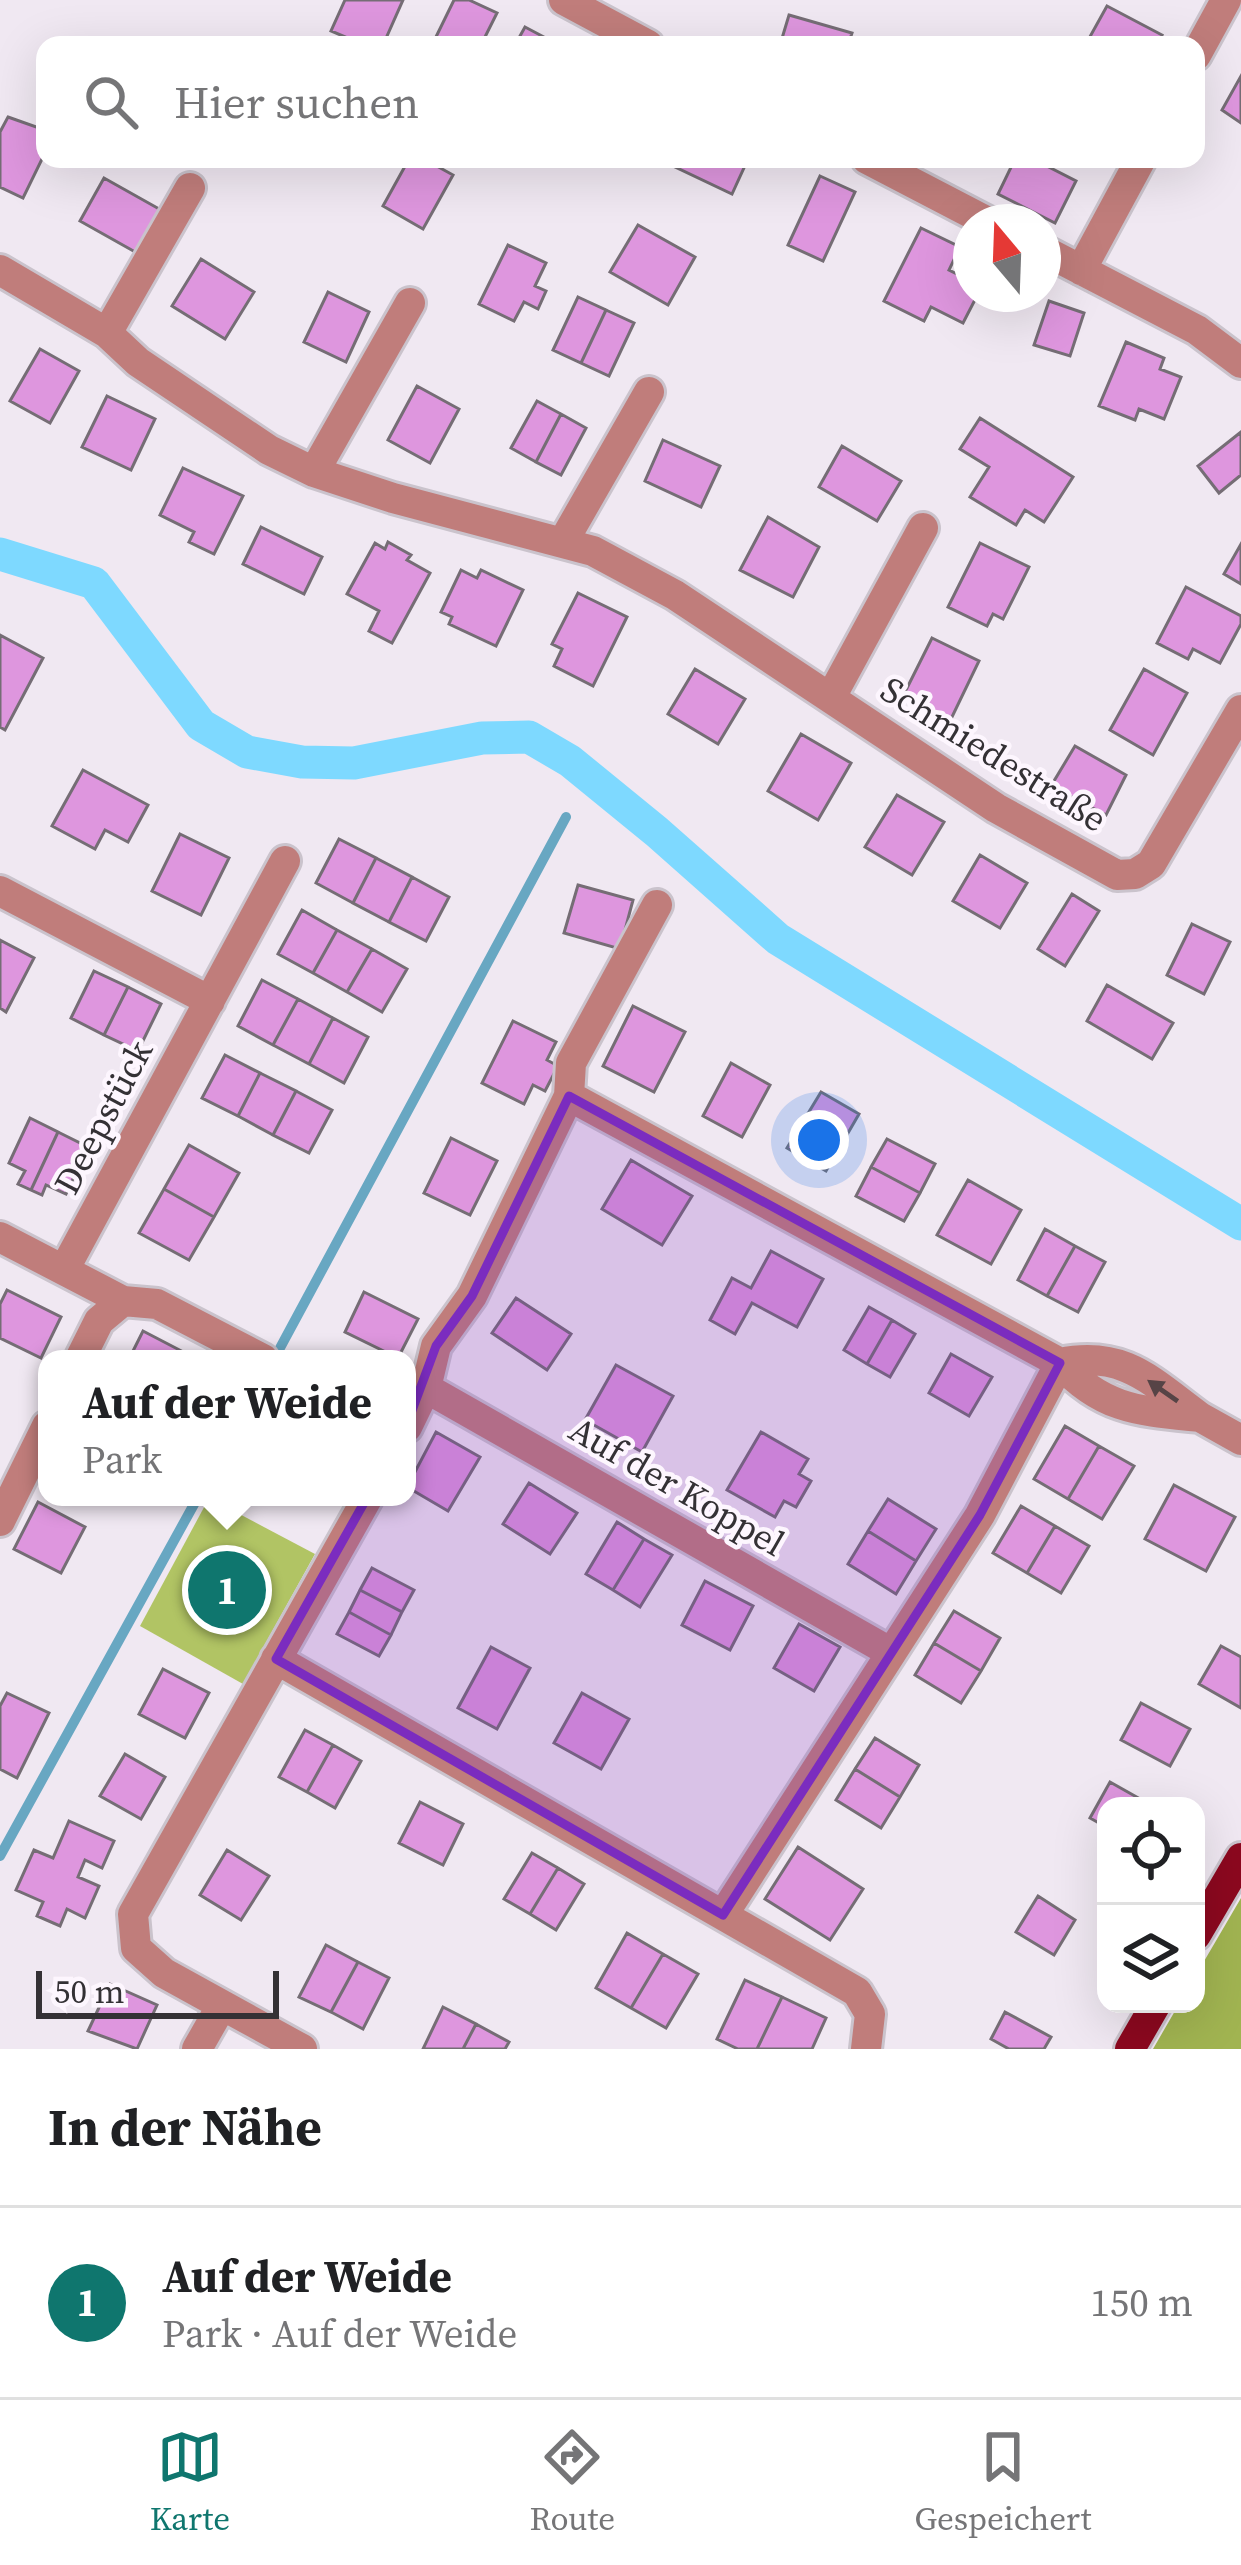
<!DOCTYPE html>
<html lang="de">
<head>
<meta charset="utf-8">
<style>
	:root { --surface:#fff; --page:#f2f2f2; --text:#202124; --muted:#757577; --line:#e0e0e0; --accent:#0f766e }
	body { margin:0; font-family:"Source Serif 4",serif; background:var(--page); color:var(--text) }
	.controls { position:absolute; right:36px; bottom:36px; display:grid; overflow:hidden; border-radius:24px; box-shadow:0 12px 48px #0002 }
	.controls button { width:108px; height:108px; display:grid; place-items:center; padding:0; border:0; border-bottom:3px solid var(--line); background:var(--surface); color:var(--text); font:60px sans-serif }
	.compass { position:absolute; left:953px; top:204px; width:108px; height:108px; border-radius:50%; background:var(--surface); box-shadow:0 12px 48px #0002; rotate:341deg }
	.scale { position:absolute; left:36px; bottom:30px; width:243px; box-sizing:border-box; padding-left:12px; border:6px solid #343135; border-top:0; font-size:33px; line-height:42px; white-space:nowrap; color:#343135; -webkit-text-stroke:9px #fdf6fe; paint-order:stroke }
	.you { position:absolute; left:819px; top:1140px; width:42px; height:42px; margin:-30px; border:9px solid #fff; border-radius:50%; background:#1a73e8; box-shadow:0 0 0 18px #1a73e833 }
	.badge { display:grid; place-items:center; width:78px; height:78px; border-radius:50%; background:var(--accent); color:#fff; font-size:39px; font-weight:700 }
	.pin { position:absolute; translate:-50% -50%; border:6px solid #fff; box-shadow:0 3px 12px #0006 }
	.popup { position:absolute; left:38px; top:1350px; width:378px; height:156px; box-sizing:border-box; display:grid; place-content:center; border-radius:24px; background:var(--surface); filter:drop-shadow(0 3px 9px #0005); font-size:39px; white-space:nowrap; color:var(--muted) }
	.popup b { font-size:45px; color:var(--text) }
	.popup::after { content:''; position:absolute; left:50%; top:100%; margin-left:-24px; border:24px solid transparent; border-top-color:var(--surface) }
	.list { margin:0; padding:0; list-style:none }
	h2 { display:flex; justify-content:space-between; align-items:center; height:156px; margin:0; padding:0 48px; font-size:51px }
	h2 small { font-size:39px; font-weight:400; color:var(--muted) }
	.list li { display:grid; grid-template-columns:78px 1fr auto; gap:36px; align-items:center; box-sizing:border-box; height:192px; padding:0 48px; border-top:3px solid var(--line) }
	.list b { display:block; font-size:45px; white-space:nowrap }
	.list p { margin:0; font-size:39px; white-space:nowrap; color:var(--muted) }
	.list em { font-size:39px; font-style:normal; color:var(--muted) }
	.icon { flex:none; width:66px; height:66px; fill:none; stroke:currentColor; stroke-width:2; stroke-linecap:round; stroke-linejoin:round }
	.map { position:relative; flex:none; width:1241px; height:2049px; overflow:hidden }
	.search { position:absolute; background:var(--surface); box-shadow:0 12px 48px #0002; left:36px; right:36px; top:36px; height:132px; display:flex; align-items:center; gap:30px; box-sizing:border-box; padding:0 42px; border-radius:24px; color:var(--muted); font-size:45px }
	.sheet { height:348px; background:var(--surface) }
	nav { display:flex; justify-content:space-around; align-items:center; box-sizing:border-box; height:168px; border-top:3px solid var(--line); background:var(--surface); font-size:33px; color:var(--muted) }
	nav a { display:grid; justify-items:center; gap:6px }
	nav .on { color:var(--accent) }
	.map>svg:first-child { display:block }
</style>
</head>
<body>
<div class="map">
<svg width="1241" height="2049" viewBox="0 0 1241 2049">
	<rect width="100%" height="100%" fill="#f0e8f2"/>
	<path fill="#b1c464" d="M209,1498L315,1554L243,1684L140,1626Z"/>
	<path fill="#a1b451" d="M1241,1898V2049H1153L1179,2004H1196V1975Z"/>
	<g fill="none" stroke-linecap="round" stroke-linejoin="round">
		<path stroke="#68a7c2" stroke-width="10" d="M280,1348L566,817
			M0,1856L198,1497"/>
		<path stroke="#7ed9ff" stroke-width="33" d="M0,554L94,583L201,725L247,752L302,762L354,763L482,738L529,737L570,761L657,832L778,939L1241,1224"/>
	</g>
	<path fill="#de96de" stroke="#756d75" stroke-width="3" d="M345,0H403L383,45H364L331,31Z
		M454,0H469L497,13L481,45H432Z
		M1107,6L1162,35L1156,45L1087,42Z
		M789,15L852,33L848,45H780Z
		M525,27L559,45H515Z
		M1241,76V123L1222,110Z
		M8,117L45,130V153L23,198L0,187V132Z
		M409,159H424L453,175L423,229L383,206Z
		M674,159H748L732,194L671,165Z
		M1015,159H1033L1076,181L1055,223L998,194Z
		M820,176L855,192L823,261L788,245Z
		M104,178L161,210L137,253L80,221Z
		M638,225L695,257L668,305L610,272Z
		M921,228L960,247L949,270L971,281V294H978L963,323L931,307L924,321L884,301Z
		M508,245L546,263L535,286L546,291L538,309L524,302L514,321L479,304Z
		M201,259L254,292L225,339L172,306Z
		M328,292L369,312L346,362L304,342Z
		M578,297L606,310L581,363L553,350Z
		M1049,301L1084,313L1070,356L1034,345Z
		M606,310L634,323L609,376L581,363Z
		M1126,342L1164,358L1160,369L1181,377L1164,419L1139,409L1135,420L1099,406Z
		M40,349L79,371L50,423L10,401Z
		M417,386L459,409L430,463L388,440Z
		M107,396L155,419L131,470L82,447Z
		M537,401L561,414L536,462L511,448Z
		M561,414L586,428L561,475L536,462Z
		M980,418L1073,477L1044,522L1025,510L1016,525L970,497L989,467L960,449Z
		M1241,432V475L1219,493L1198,466Z
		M663,440L720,466L701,507L645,481Z
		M842,446L901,481L877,521L819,487Z
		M183,468L243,496L214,554L189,542L194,532L160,515Z
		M768,517L819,547L793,597L740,570Z
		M261,527L322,557L304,594L243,564Z
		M388,542L411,555L407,560L430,573L392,643L369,631L379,611L347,594L375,543L385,549Z
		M980,543L1029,567L1003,619L993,614L987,626L948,607Z
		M1241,544V584L1224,574Z
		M461,570L477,578L481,570L523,590L496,646L449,624L452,617L441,612Z
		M1186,587L1241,616V624L1220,663L1193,649L1188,659L1157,643Z
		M578,593L627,617L593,686L554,666L562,649L552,644Z
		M0,635L43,658L5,730L0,727Z
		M932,638L979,661L951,719L903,696Z
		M695,669L745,699L718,744L668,714Z
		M1144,669L1187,693L1153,755L1110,730Z
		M801,734L851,763L818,820L768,791Z
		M1075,746L1126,775L1106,815L1051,786Z
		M83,770L148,805L128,842L105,830L95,849L52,826Z
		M897,795L944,822L912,875L865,847Z
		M180,834L229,858L201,915L152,891Z
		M339,839L376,858L353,903L316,883Z
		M980,855L1027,883L1000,928L953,901Z
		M376,858L412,877L389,922L353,903Z
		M412,877L449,897L426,941L389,922Z
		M578,885L633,900L620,949L564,933Z
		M1072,894L1099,911L1065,966L1038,949Z
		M302,910L337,930L313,973L278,954Z
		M1192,924L1230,942L1204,994L1167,975Z
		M337,930L372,949L347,992L313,973Z
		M0,940L34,958L6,1012L0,1008Z
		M372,949L407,969L382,1012L347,992Z
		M94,971L128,987L104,1035L71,1018Z
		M262,980L298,999L273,1045L238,1026Z
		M1107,985L1173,1023L1152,1059L1087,1021Z
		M128,987L161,1004L138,1051L104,1035Z
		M298,999L333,1018L309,1064L273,1045Z
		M633,1006L685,1032L654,1092L603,1066Z
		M333,1018L368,1037L344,1083L309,1064Z
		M513,1021L556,1042L547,1060L558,1066L545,1091L533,1085L524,1104L482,1083Z
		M225,1055L260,1073L238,1116L202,1098Z
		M731,1063L770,1085L742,1137L703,1116Z
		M260,1073L296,1091L273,1135L238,1116Z
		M296,1091L332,1110L309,1153L273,1135Z
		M821,1092L859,1114L826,1171L787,1148Z
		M30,1118L58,1132L31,1190L18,1184L25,1171L9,1163Z
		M58,1132L88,1147L66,1194L46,1185L42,1195L31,1190Z
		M451,1138L497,1161L470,1215L424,1193Z
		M887,1139L935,1164L920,1193L871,1167Z
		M189,1145L239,1173L214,1217L164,1189Z
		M631,1160L692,1196L662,1245L602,1209Z
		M871,1167L920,1193L904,1221L856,1196Z
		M968,1180L1021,1210L991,1264L937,1235Z
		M164,1189L214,1217L189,1260L139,1233Z
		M1045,1229L1075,1246L1047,1296L1018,1280Z
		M1075,1246L1105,1262L1078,1312L1047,1296Z
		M771,1251L823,1279L797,1327L752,1303L735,1334L710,1320L732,1278L751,1288Z
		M7,1290L61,1317L41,1358L0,1338V1304Z
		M364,1292L418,1319L398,1358L345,1332Z
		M516,1298L571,1334L547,1370L492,1333Z
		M869,1307L892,1320L867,1364L844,1350Z
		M892,1320L915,1334L890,1377L867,1364Z
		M143,1331L191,1356L189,1359H129Z
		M951,1354L992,1377L969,1416L929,1393Z
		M616,1365L673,1396L642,1452L585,1420Z
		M1065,1426L1099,1446L1068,1499L1034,1479Z
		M436,1432L480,1457L448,1511L407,1487Z
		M761,1432L808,1459L799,1474L811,1481L796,1507L784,1501L775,1517L727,1490Z
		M1099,1446L1134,1466L1102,1519L1068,1499Z
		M529,1483L577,1513L550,1554L503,1524Z
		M1174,1485L1235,1517L1206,1571L1145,1539Z
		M888,1499L936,1529L916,1561L868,1531Z
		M38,1502L85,1527L61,1573L14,1549Z
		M1021,1506L1055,1526L1027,1573L993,1553Z
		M617,1522L644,1539L613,1590L586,1574Z
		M1055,1526L1089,1546L1061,1593L1027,1573Z
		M868,1531L916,1561L896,1594L848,1564Z
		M644,1539L672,1555L640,1607L613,1590Z
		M372,1568L414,1590L402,1612L360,1590Z
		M705,1581L753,1606L730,1650L682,1625Z
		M360,1590L402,1612L391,1635L349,1612Z
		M954,1611L1000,1638L981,1671L934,1643Z
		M349,1612L391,1635L379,1656L337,1634Z
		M799,1624L840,1647L814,1691L774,1668Z
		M934,1643L981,1671L961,1703L915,1675Z
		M1221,1646L1241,1657V1708L1199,1684Z
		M491,1647L530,1668L497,1729L458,1708Z
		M163,1669L209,1693L185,1738L139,1714Z
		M7,1693L49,1713L17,1778L0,1769V1706Z
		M582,1693L629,1719L601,1769L554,1743Z
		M1141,1703L1190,1729L1170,1766L1121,1740Z
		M305,1730L333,1745L307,1792L279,1777Z
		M875,1738L919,1765L900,1797L855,1769Z
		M333,1745L361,1761L335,1808L307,1792Z
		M125,1754L165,1777L141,1819L100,1796Z
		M855,1769L900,1797L881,1828L836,1800Z
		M1110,1782L1149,1804L1106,1806V1827L1090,1818Z
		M420,1802L463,1824L443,1865L399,1843Z
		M69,1821L114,1841L102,1868L85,1860L78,1877L99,1886L85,1918L67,1909L60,1926L37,1916L43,1902L16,1890L34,1850L53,1858Z
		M798,1847L863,1889L830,1940L765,1899Z
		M227,1850L269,1876L241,1920L200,1895Z
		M532,1853L558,1868L530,1914L504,1899Z
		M558,1868L584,1884L556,1930L530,1914Z
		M1038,1896L1075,1920L1054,1955L1016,1932Z
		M627,1933L663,1954L631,2008L596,1988Z
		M326,1945L358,1962L331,2012L299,1997Z
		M663,1954L698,1974L666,2028L631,2008Z
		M358,1962L389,1978L363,2029L331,2012Z
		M745,1980L782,1997L757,2049H738L717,2039Z
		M110,1984L157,2005L137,2049L88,2031Z
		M782,1997L826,2018L812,2049H757Z
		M443,2007L476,2024L463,2049H423Z
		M1005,2012L1051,2037L1044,2049H1009L991,2039Z
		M476,2024L509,2042L505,2049H463Z"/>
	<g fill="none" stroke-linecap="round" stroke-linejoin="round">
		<defs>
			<path id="minor" d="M564,0L648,45
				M1196,55L1226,0
				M867,159L988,222
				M1043,250L1197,330L1241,363
				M0,270L107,333L138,362L269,450L314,472L393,498L593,551L675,595L996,808L1117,875L1135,874L1151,864L1241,710
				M1081,270L1141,159
				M107,333L190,188
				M314,472L410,303
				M563,542L649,392
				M831,697L923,528
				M0,891L210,1001
				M569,1096L1060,1363C1103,1410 1140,1411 1200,1417C1151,1381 1124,1350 1060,1363
				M0,1237L123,1301
				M64,1270L285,861
				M80,1359L99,1321L123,1301L157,1304L263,1359
				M426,1388L890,1652
				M1200,1417L1241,1440
				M407,1427L426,1388L436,1346L472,1296L569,1096L571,1063L657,905
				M0,1521L47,1426
				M276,1659L857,1992L870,2014L866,2049
				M723,1915L980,1515L1060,1363
				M222,2005L302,2049
				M197,2049L222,2005L164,1973L136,1948L133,1914L368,1497"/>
			<path id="major" d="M1196,1935L1241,1858
				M1130,2049L1156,2004"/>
		</defs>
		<use href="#minor" stroke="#cac3cc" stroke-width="36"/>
		<use href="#major" stroke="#cac3cc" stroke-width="36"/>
		<use href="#minor" stroke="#c07d7b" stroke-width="30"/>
		<use href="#major" stroke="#8c081f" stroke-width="30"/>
	</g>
	<defs><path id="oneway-solid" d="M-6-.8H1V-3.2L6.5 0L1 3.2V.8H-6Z" transform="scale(3)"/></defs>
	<use fill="#574446" href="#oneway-solid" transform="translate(1163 1391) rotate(-145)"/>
	<path fill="#7b2cbf" fill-opacity="0.2" stroke="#7b2cbf" stroke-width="9" stroke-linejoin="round" d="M569,1096L1060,1363L980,1515L723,1915L276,1659L404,1432L436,1346L472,1296Z"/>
	<g text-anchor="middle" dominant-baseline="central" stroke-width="9" stroke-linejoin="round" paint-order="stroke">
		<g font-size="36" fill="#343135" stroke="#fdf6fe">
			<text transform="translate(994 754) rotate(32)">Schmiedestraße</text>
			<text transform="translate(103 1117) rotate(-62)">Deepstück</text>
			<text transform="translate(677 1486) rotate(30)">Auf der Koppel</text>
		</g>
	</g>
</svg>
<div class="controls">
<button><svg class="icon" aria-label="locate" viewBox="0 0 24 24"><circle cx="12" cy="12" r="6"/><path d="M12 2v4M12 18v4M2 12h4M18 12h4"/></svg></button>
<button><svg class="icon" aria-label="layers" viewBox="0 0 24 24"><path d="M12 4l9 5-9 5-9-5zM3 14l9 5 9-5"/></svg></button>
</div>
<svg class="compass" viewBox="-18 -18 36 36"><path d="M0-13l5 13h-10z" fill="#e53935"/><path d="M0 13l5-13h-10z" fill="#757577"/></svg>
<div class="scale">50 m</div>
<div class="you"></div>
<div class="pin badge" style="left:227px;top:1590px">1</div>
<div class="popup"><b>Auf der Weide</b>Park</div>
<div class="search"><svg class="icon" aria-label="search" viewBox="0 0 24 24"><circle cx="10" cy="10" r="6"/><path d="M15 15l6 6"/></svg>Hier suchen</div>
</div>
<section class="sheet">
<h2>In der Nähe<small></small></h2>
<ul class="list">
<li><span class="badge">1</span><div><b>Auf der Weide</b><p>Park · Auf der Weide</p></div><em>150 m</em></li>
</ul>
</section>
<nav>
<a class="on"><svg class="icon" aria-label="map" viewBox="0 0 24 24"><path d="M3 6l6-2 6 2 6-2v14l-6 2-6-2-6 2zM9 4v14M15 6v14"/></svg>Karte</a>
<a><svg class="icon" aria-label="directions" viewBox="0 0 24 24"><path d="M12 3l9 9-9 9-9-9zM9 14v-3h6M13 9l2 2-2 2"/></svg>Route</a>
<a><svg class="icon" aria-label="saved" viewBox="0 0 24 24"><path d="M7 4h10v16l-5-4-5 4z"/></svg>Gespeichert</a>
</nav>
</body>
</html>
